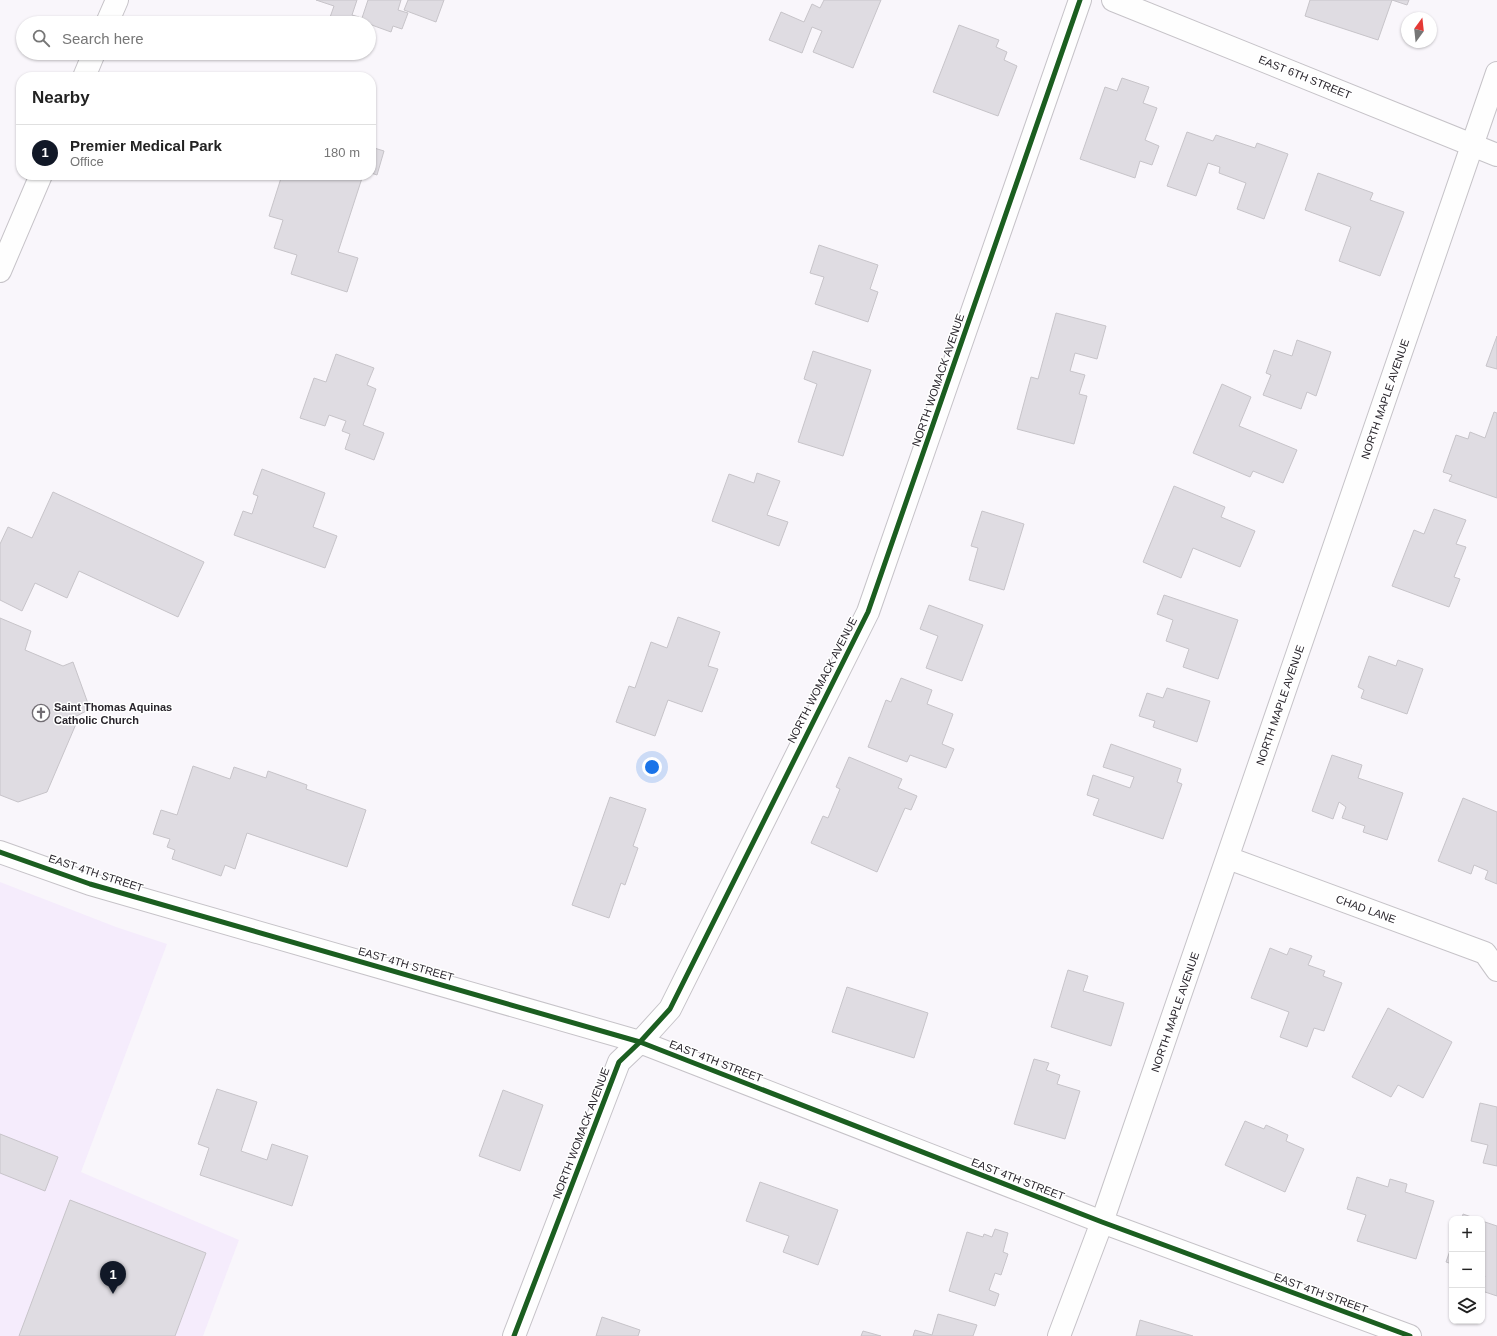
<!DOCTYPE html>
<html lang="en">
<head>
<meta charset="utf-8">
<style>
	:root { --surface:#fff; --page:#f2f2f2; --text:#222; --muted:#767676; --line:#e0e0e0; --accent:#111827 }
	body { margin:0; font-family:Arial,sans-serif; background:var(--page); color:var(--text) }
	.controls { position:absolute; right:12px; bottom:12px; display:grid; overflow:hidden; border-radius:8px; box-shadow:0 1px 3px #0004 }
	.controls button { width:36px; height:36px; display:grid; place-items:center; padding:0; border:0; border-bottom:1px solid var(--line); background:var(--surface); color:var(--text); font:20px sans-serif }
	.compass { position:absolute; left:1401px; top:12px; width:36px; height:36px; border-radius:50%; background:var(--surface); box-shadow:0 1px 3px #0004; rotate:15deg }
	.you { position:absolute; left:652px; top:767px; width:14px; height:14px; margin:-10px; border:3px solid #fff; border-radius:50%; background:#1a73e8; box-shadow:0 0 0 6px #1a73e833 }
	.badge { display:grid; place-items:center; width:26px; height:26px; border-radius:50%; background:var(--accent); color:#fff; font-size:13px; font-weight:700 }
	.pin { position:absolute; translate:-50% -33px; filter:drop-shadow(0 1px 2px #0008) }
	.pin::after { content:''; position:absolute; top:21px; width:14px; height:12px; background:inherit; clip-path:polygon(0 0,100% 0,50% 100%) }
	.list { margin:0; padding:0; list-style:none }
	h2 { display:flex; justify-content:space-between; align-items:center; height:52px; margin:0; padding:0 16px; font-size:17px }
	h2 small { font-size:13px; font-weight:400; color:var(--muted) }
	.list li { display:grid; grid-template-columns:26px 1fr auto; gap:12px; align-items:center; box-sizing:border-box; height:56px; padding:0 16px; border-top:1px solid var(--line) }
	.list b { display:block; font-size:15px; white-space:nowrap }
	.list p { margin:0; font-size:13px; white-space:nowrap; color:var(--muted) }
	.list em { font-size:13px; font-style:normal; color:var(--muted) }
	.icon { flex:none; width:22px; height:22px; fill:none; stroke:currentColor; stroke-width:2; stroke-linecap:round; stroke-linejoin:round }
	.map { position:relative; flex:none; width:1497px; height:1336px; overflow:hidden }
	.search { position:absolute; background:var(--surface); box-shadow:0 1px 3px #0004; left:16px; top:16px; width:360px; height:44px; display:flex; align-items:center; gap:10px; box-sizing:border-box; padding:0 14px; border-radius:22px; color:var(--muted); font-size:15px }
	.panel { position:absolute; background:var(--surface); box-shadow:0 1px 3px #0004; left:16px; top:72px; width:360px; height:108px; border-radius:16px }
	.map>svg:first-child { display:block }
</style>
</head>
<body>
<div class="map">
<svg width="1497" height="1336" viewBox="0 0 1497 1336">
	<rect width="100%" height="100%" fill="#f9f6fb"/>
	<path fill="#f5ecfc" d="M0,882L116,927L167,944L81,1172L239,1240L203,1336H0Z"/>
	<path fill="#dfdce2" stroke="#c7c4c9" d="M316,0H357L352,15L359,17L356,23H328L334,6Z
		M368,0H401L398,10L408,13L402,29L393,26L391,32L369,24V23L361,21Z
		M408,0H444L436,22L404,10Z
		M824,0H881L853,68L813,52L822,31L812,27L802,53L769,40L781,12L804,22L812,4L820,8Z
		M1310,0H1409L1407,5L1392,0L1378,40L1305,16Z
		M959,25L999,40L996,47L1007,52L1004,60L1017,66L998,116L933,92Z
		M1122,78L1149,87L1143,103L1157,108L1145,140L1159,146L1152,165L1140,161L1135,178L1080,159L1105,87L1117,91Z
		M1187,132L1213,141L1216,135L1255,148L1257,143L1288,154L1264,219L1237,209L1246,183L1219,173L1220,167L1208,163L1196,196L1167,186Z
		M371,147L384,151L377,175L371,173Z
		M1318,173L1373,193L1370,200L1404,212L1380,276L1339,261L1351,227L1305,210Z
		M282,175H291L304,179L306,175H363L338,252L358,258L347,292L291,274L297,255L274,248L283,220L269,216Z
		M819,245L878,265L870,289L878,292L868,322L815,304L824,277L810,273Z
		M1056,313L1106,326L1097,359L1075,353L1070,371L1085,375L1079,394L1087,396L1074,444L1017,429L1031,377L1038,379Z
		M1497,336V369L1486,366Z
		M1297,340L1331,352L1316,396L1307,392L1301,409L1263,395L1271,375L1266,373L1274,350L1292,356Z
		M813,351L871,370L843,456L798,442L817,384L804,379Z
		M336,354L374,368L367,385L376,389L363,425L384,433L374,460L345,449L350,434L342,431L346,421L329,415L325,426L300,418L314,378L326,382Z
		M1222,384L1251,397L1239,426L1297,450L1283,483L1253,471L1250,477L1193,453Z
		M1494,412L1497,413V498L1449,481L1452,475L1443,472L1456,435L1468,439L1470,432L1485,438Z
		M262,469L325,493L313,527L337,536L325,568L234,535L243,511L252,514L258,496L253,494Z
		M757,473L780,481L767,515L788,522L779,546L712,521L729,474L754,483Z
		M1174,486L1225,507L1221,517L1255,531L1240,567L1193,548L1181,578L1143,562Z
		M53,492L204,562L178,617L79,571L67,598L35,583L22,611L0,600V544L8,527L32,538Z
		M1434,509L1466,520L1456,544L1466,547L1454,577L1460,579L1449,607L1392,586L1414,530L1424,534Z
		M982,511L1024,524L1004,590L969,580L978,548L971,546Z
		M1164,595L1238,620L1218,679L1183,667L1189,649L1166,641L1173,620L1157,614Z
		M929,605L983,625L962,681L926,668L938,636L920,629Z
		M678,617L720,632L708,666L718,669L702,712L668,700L655,736L616,722L629,686L635,688L651,642L667,648Z
		M0,618L31,631L25,650L63,666L73,662L90,709L73,718L76,724L47,792L18,802L0,795Z
		M1369,656L1396,666L1398,660L1423,669L1407,714L1361,698L1364,690L1358,687Z
		M901,678L932,690L927,704L953,714L942,744L954,749L946,768L910,755L907,762L868,747L886,700L891,702Z
		M1167,688L1210,701L1197,742L1153,727L1155,721L1139,716L1147,693L1163,698Z
		M1111,744L1181,769L1177,782L1182,784L1163,839L1093,815L1099,799L1087,795L1093,775L1130,788L1134,777L1103,767Z
		M1332,755L1362,765L1358,778L1403,793L1387,840L1363,832L1365,826L1342,818L1346,807L1339,802L1333,819L1312,811Z
		M849,757L902,779L898,788L917,796L911,810L905,808L877,872L811,843L823,816L828,818L840,789L836,787Z
		M193,766L230,779L234,767L266,778L268,771L307,785L306,789L366,810L347,867L247,833L235,869L225,865L221,876L172,859L175,850L167,847L170,839L153,834L161,810L177,815Z
		M610,797L646,809L633,846L638,848L625,885L621,883L609,918L572,905Z
		M1463,798L1497,812V884L1485,879L1488,871L1474,865L1471,874L1438,861Z
		M1270,948L1287,955L1290,948L1312,956L1308,965L1325,971L1323,976L1342,983L1324,1031L1314,1028L1307,1047L1280,1037L1289,1012L1251,998Z
		M1068,970L1088,976L1083,991L1124,1003L1111,1046L1051,1027Z
		M847,987L928,1013L914,1058L832,1032Z
		M1388,1008L1452,1042L1423,1098L1398,1085L1391,1097L1352,1077Z
		M1034,1059L1049,1063L1046,1070L1060,1075L1057,1084L1080,1091L1065,1139L1014,1124Z
		M217,1089L257,1102L241,1151L267,1160L272,1144L308,1156L292,1206L200,1175L209,1148L198,1144Z
		M503,1090L543,1105L520,1171L479,1156Z
		M1480,1103L1497,1107V1166L1483,1163L1488,1145L1471,1141Z
		M1245,1121L1264,1129L1266,1125L1288,1135L1286,1141L1304,1149L1285,1192L1225,1165Z
		M0,1134L58,1157L45,1191L0,1173Z
		M1357,1177L1388,1187L1390,1179L1407,1184L1405,1192L1434,1201L1416,1259L1357,1241L1366,1215L1347,1209Z
		M760,1182L838,1210L818,1265L783,1252L789,1236L746,1221Z
		M70,1200L206,1253L175,1336H19Z
		M1463,1214L1477,1219H1462Z
		M1482,1221L1497,1226V1296L1482,1291V1284L1485,1276L1482,1275Z
		M995,1229L1008,1233L1003,1252L1008,1254L1001,1275L995,1273L989,1290L999,1294L995,1306L949,1291L967,1232L983,1237L984,1234L992,1237Z
		M1452,1245V1264L1446,1262Z
		M938,1314L977,1325L973,1336H913L915,1330L932,1335Z
		M602,1317L640,1330L638,1336H596Z
		M1140,1320L1193,1336H1136Z
		M863,1331L881,1336H861Z"/>
	<g fill="none" stroke-linecap="round" stroke-linejoin="round">
		<defs>
			<path id="street" d="M1113,0L1497,155
				M0,852L90,884L640,1042L1102,1222L1410,1336
				M1228,858L1485,953L1497,970
				M514,1336L619,1062L640,1042L670,1009L868,612L1080,0
				M1059,1336L1102,1222L1497,73"/>
			<path id="secondary" d="M107,23L117,0
				M84,77L94,53
				M0,271L41,175"/>
		</defs>
		<use href="#street" stroke="#c6c3c8" stroke-width="24"/>
		<use href="#secondary" stroke="#c6c3c8" stroke-width="24"/>
		<use href="#street" stroke="#fefefe" stroke-width="22"/>
		<use href="#secondary" stroke="#fefefe" stroke-width="22"/>
		<defs>
			<path id="cycleway" d="M0,852L90,884L640,1042L1102,1222L1410,1336
				M514,1336L619,1062L640,1042L670,1009L868,612L1080,0"/>
		</defs>
		<use href="#cycleway" stroke="#fff" stroke-width="8"/>
		<use href="#cycleway" stroke="#1b5e20" stroke-width="5"/>
	</g>
	<defs>
		<symbol id="church-ring" viewBox="-11 -11 22 22"><circle r="9.5" fill="#fff" stroke="#726e74" stroke-width="1.5"/><path d="M-1.2-6h2.4v3.5h3.3v2.4h-3.3V6h-2.4V-.1h-3.3v-2.4h3.3Z" fill="#726e74"/></symbol>
	</defs>
	<g fill-rule="evenodd">
		<use href="#church-ring" x="31" y="703" width="20" height="20"/>
	</g>
	<g text-anchor="middle" dominant-baseline="central" stroke-width="3" stroke-linejoin="round" paint-order="stroke">
		<g font-size="11" fill="#29252c" stroke="#fff">
			<text transform="translate(1305 77) rotate(22)">EAST 6TH STREET</text>
			<text transform="translate(938 380) rotate(-71)">NORTH WOMACK AVENUE</text>
			<text transform="translate(1385 399) rotate(-71)">NORTH MAPLE AVENUE</text>
			<text transform="translate(822 680) rotate(-63)">NORTH WOMACK AVENUE</text>
			<text transform="translate(1280 705) rotate(-71)">NORTH MAPLE AVENUE</text>
			<text transform="translate(96 873) rotate(18)">EAST 4TH STREET</text>
			<text transform="translate(1366 909) rotate(20)">CHAD LANE</text>
			<text transform="translate(406 964) rotate(16)">EAST 4TH STREET</text>
			<text transform="translate(1175 1012) rotate(-71)">NORTH MAPLE AVENUE</text>
			<text transform="translate(716 1061) rotate(21)">EAST 4TH STREET</text>
			<text transform="translate(581 1133) rotate(-69)">NORTH WOMACK AVENUE</text>
			<text transform="translate(1018 1179) rotate(21)">EAST 4TH STREET</text>
			<text transform="translate(1321 1293) rotate(20)">EAST 4TH STREET</text>
		</g>
		<g font-size="11" font-weight="bold" fill="#29252c" stroke="#fff" text-anchor="start">
			<text x="54" y="707">Saint Thomas Aquinas<tspan x="54" dy="13">Catholic Church</tspan></text>
		</g>
	</g>
</svg>
<div class="controls">
<button>+</button>
<button>−</button>
<button><svg class="icon" aria-label="layers" viewBox="0 0 24 24"><path d="M12 4l9 5-9 5-9-5zM3 14l9 5 9-5"/></svg></button>
</div>
<svg class="compass" viewBox="-18 -18 36 36"><path d="M0-13l5 13h-10z" fill="#e53935"/><path d="M0 13l5-13h-10z" fill="#767676"/></svg>
<div class="you"></div>
<div class="pin badge" style="left:113px;top:1294px">1</div>
<div class="search"><svg class="icon" aria-label="search" viewBox="0 0 24 24"><circle cx="10" cy="10" r="6"/><path d="M15 15l6 6"/></svg>Search here</div>
<section class="panel">
<h2>Nearby<small></small></h2>
<ul class="list">
<li><span class="badge">1</span><div><b>Premier Medical Park</b><p>Office</p></div><em>180 m</em></li>
</ul>
</section>
</div>
</body>
</html>
